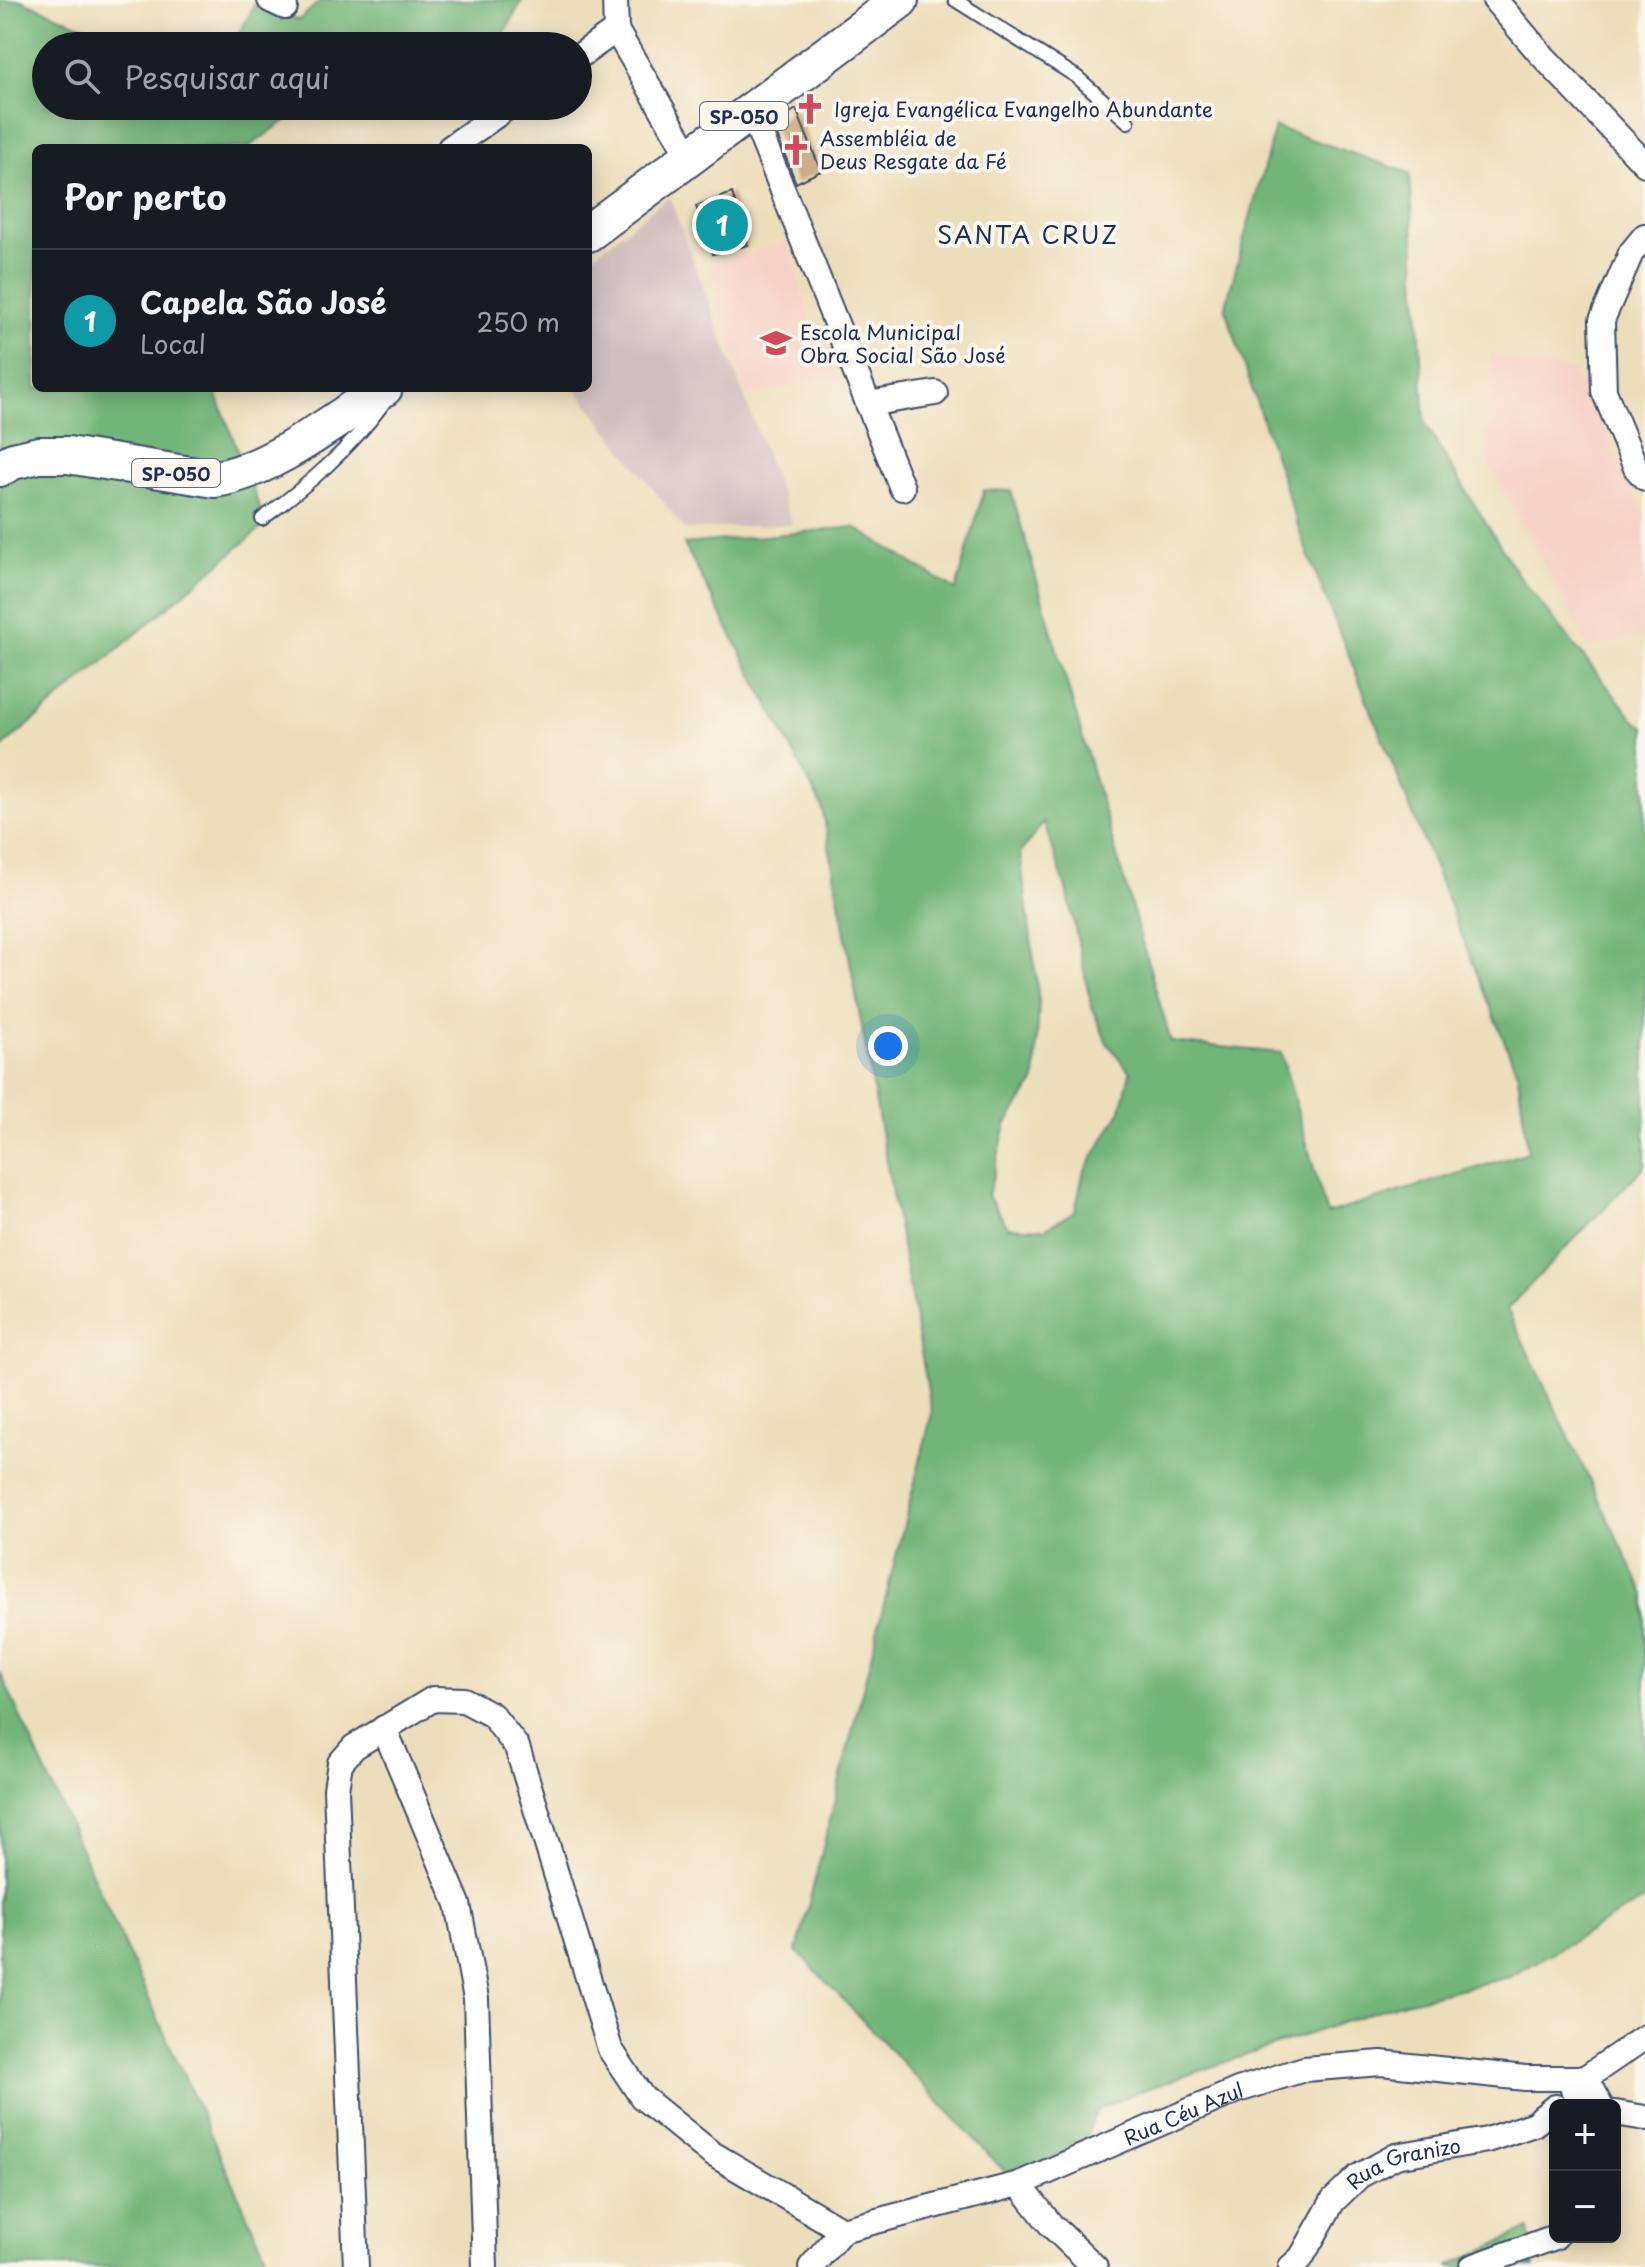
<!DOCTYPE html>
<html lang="pt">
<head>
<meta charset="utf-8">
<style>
	:root { --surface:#171b24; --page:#20242c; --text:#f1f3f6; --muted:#9ea1a6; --line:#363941; --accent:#d1495b }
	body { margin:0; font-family:"Playpen Sans",sans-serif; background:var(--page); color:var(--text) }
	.controls { position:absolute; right:24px; bottom:24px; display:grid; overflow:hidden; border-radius:12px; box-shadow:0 4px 20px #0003 }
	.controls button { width:72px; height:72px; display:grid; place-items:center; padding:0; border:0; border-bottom:2px solid var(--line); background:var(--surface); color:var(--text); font:40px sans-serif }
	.you { position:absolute; left:888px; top:1046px; width:28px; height:28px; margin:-20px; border:6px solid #fff; border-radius:50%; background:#1a73e8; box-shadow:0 0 0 12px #1a73e833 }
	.badge { display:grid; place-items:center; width:52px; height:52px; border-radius:50%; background:var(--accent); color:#fff; font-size:26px; font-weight:700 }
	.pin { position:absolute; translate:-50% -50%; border:4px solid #fff; box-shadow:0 2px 8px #0006 }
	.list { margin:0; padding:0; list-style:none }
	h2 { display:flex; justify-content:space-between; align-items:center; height:104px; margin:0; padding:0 32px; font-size:34px }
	h2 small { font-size:26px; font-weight:400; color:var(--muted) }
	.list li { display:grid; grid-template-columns:52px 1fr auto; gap:24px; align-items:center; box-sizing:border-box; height:144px; padding:0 32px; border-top:2px solid var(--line) }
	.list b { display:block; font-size:30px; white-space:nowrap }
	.list p { margin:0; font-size:26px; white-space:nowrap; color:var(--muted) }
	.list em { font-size:26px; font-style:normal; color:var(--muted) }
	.icon { flex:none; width:44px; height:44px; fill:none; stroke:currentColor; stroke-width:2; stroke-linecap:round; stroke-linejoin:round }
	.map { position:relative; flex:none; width:1645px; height:2267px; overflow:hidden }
	.search { position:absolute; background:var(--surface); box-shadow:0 4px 20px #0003; left:32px; top:32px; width:560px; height:88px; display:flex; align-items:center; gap:20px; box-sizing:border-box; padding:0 28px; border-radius:44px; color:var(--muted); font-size:30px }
	.panel { position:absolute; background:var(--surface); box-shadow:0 4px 20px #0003; left:32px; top:144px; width:560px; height:248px; border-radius:12px }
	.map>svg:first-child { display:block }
</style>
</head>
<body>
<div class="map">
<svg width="1645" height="2267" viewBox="0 0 1645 2267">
	<rect width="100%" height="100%" fill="#fbf7ec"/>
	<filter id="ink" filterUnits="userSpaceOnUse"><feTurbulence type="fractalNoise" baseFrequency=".0125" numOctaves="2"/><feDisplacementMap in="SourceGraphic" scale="16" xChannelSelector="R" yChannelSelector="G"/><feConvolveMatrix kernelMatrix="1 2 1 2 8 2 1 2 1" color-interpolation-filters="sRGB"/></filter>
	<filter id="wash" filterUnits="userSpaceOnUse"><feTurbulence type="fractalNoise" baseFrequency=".006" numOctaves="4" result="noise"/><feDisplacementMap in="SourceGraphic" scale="32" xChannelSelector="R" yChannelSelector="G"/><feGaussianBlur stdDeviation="1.8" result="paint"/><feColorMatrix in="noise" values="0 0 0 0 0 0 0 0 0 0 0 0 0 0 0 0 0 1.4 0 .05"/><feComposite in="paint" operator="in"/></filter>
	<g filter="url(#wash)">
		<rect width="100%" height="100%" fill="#eddebb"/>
		<path fill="#f6d1c5" d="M787,241L807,309L837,376L746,396L709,265Z
			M1491,354L1575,371L1645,515V635L1589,648L1486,458Z"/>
		<path fill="#d1bfbf" d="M669,196L792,524L685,530L575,388H588V260Z"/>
		<path fill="#72b578" stroke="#46726b" stroke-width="2" fill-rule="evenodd" d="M0,0H21L131,46H46V106H306L247,148H36V388H214L266,524L0,749Z
			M321,0H522L498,46H473L464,42C443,49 417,48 396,41L389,46H233L255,4L299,20Z
			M1275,127L1410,173L1425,424L1518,575L1635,721L1645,727V1166L1507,1309L1645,1595V1899L1510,1977L1397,2004L1132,2094L1097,2110L1083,2145L1009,2176L797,1951L932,1413L822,807L684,544L854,527L956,590L984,490L1011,491L1171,1042L1281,1053L1327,1214L1528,1152L1518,1075L1305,547L1225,308ZM1044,822L1068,895L1092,1008L1107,1043L1130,1072L1121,1110L1083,1174L1075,1211L1044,1229L1008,1227L988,1196L1006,1125L1035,1081L1039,1001L1020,853Z
			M0,1672L271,2267H0Z
			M1529,2229L1534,2267H1449V2266Z"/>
		<g id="blocks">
			<path fill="#cbac85" d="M796,109L821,171L796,183L773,125Z
				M732,193L748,245L713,254L696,206Z"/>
		</g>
	</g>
	<g filter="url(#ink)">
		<use href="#blocks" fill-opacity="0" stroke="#3a496c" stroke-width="2"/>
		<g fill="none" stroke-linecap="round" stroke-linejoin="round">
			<defs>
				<path id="service" d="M955,0L1077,77L1128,122
					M262,519C308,485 349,450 383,404"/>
				<g id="minor">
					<path d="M270,0L285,7"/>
					<path d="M615,0L616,30L690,157"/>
					<path d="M1495,0L1539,52L1645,164"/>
					<path d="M578,57L616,30"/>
					<path d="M751,111L902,488"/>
					<path d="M450,148L509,106"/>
					<path d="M1645,236L1631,253L1602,320L1604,391L1636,468L1645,478"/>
					<path d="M868,404L935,393"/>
					<path d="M384,1728L458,1904L476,1999L485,2267"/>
					<path d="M1585,2078L1600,2105"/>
					<path d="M1573,2090L1585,2078L1645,2037"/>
					<path d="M1615,2113L1645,2118"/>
					<path d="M1019,2184L1051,2225L1095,2267"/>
					<path d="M356,2267L336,1789L340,1763L354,1747L433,1699L464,1700L492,1715L517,1747L610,2049L642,2097L711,2153L842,2230"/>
					<path id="s1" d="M811,2267L842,2230L1019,2184L1238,2090L1304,2069L1381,2063L1525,2078H1585"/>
					<path id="s2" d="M1291,2267L1301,2258L1333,2201L1359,2176L1396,2156L1487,2140L1534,2124L1555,2107"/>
					<path d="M1472,2267L1555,2237"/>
				</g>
				<path id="primary" d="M588,233L900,0
					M0,468L13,461L39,455H68L215,479C271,471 336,419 384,388"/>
			</defs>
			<use href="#service" stroke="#3a496c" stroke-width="16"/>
			<use href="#minor" stroke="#3a496c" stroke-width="28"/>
			<use href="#primary" stroke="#3a496c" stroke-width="40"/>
			<use href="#service" stroke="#fff" stroke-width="12"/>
			<use href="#minor" stroke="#fff" stroke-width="24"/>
			<use href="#primary" stroke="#fff" stroke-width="36"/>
		</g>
	</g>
	<defs>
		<symbol id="church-bare" viewBox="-9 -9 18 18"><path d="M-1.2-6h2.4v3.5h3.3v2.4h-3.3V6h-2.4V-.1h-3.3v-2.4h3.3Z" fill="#d1495b" stroke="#fbf7ec" stroke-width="2.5" paint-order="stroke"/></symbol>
		<symbol id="school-bare" viewBox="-9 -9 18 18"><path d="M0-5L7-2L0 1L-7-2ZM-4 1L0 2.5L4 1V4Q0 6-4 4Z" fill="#d1495b" stroke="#fbf7ec" stroke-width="2.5" paint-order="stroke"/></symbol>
	</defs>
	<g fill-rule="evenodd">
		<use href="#church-bare" x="788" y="87" width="44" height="44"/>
		<use href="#church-bare" x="774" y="128" width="44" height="44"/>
		<use href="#school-bare" x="754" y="321" width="44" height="44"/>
	</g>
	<g text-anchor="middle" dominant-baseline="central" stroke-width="8" stroke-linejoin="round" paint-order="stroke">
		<g fill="#fbf7ec" stroke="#5e6b89" stroke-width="2">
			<rect x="700" y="102" width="88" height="28" rx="6"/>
			<rect x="132" y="459" width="88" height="28" rx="6"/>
		</g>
		<g font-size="18" font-weight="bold" fill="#1b2f5e">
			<text x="744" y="116">SP-050</text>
			<text x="176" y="473">SP-050</text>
		</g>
		<g font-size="20" fill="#1b2f5e" stroke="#fbf7ec" text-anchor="start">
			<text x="834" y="109">Igreja Evangélica Evangelho Abundante</text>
			<text x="820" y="138">Assembléia de<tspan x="820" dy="23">Deus Resgate da Fé</tspan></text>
			<text x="800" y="332">Escola Municipal<tspan x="800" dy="23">Obra Social São José</tspan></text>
		</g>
		<g font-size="20" fill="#1b2f5e" stroke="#fbf7ec">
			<text stroke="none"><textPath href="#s1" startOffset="410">Rua Céu Azul</textPath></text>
			<text stroke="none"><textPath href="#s2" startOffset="162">Rua Granizo</textPath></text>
		</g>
		<g font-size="24" letter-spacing="2" fill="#1b2f5e" stroke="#fbf7ec">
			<text x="1028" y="234">SANTA CRUZ</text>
		</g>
	</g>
</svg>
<div class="controls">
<button>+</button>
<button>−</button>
</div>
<div class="you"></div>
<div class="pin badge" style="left:722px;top:225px;background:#0f9aa8">1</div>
<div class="search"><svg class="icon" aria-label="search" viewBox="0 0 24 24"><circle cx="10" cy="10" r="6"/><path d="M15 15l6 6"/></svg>Pesquisar aqui</div>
<section class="panel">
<h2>Por perto<small></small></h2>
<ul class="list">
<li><span class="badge" style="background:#0f9aa8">1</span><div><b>Capela São José</b><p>Local</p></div><em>250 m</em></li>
</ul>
</section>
</div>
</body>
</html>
